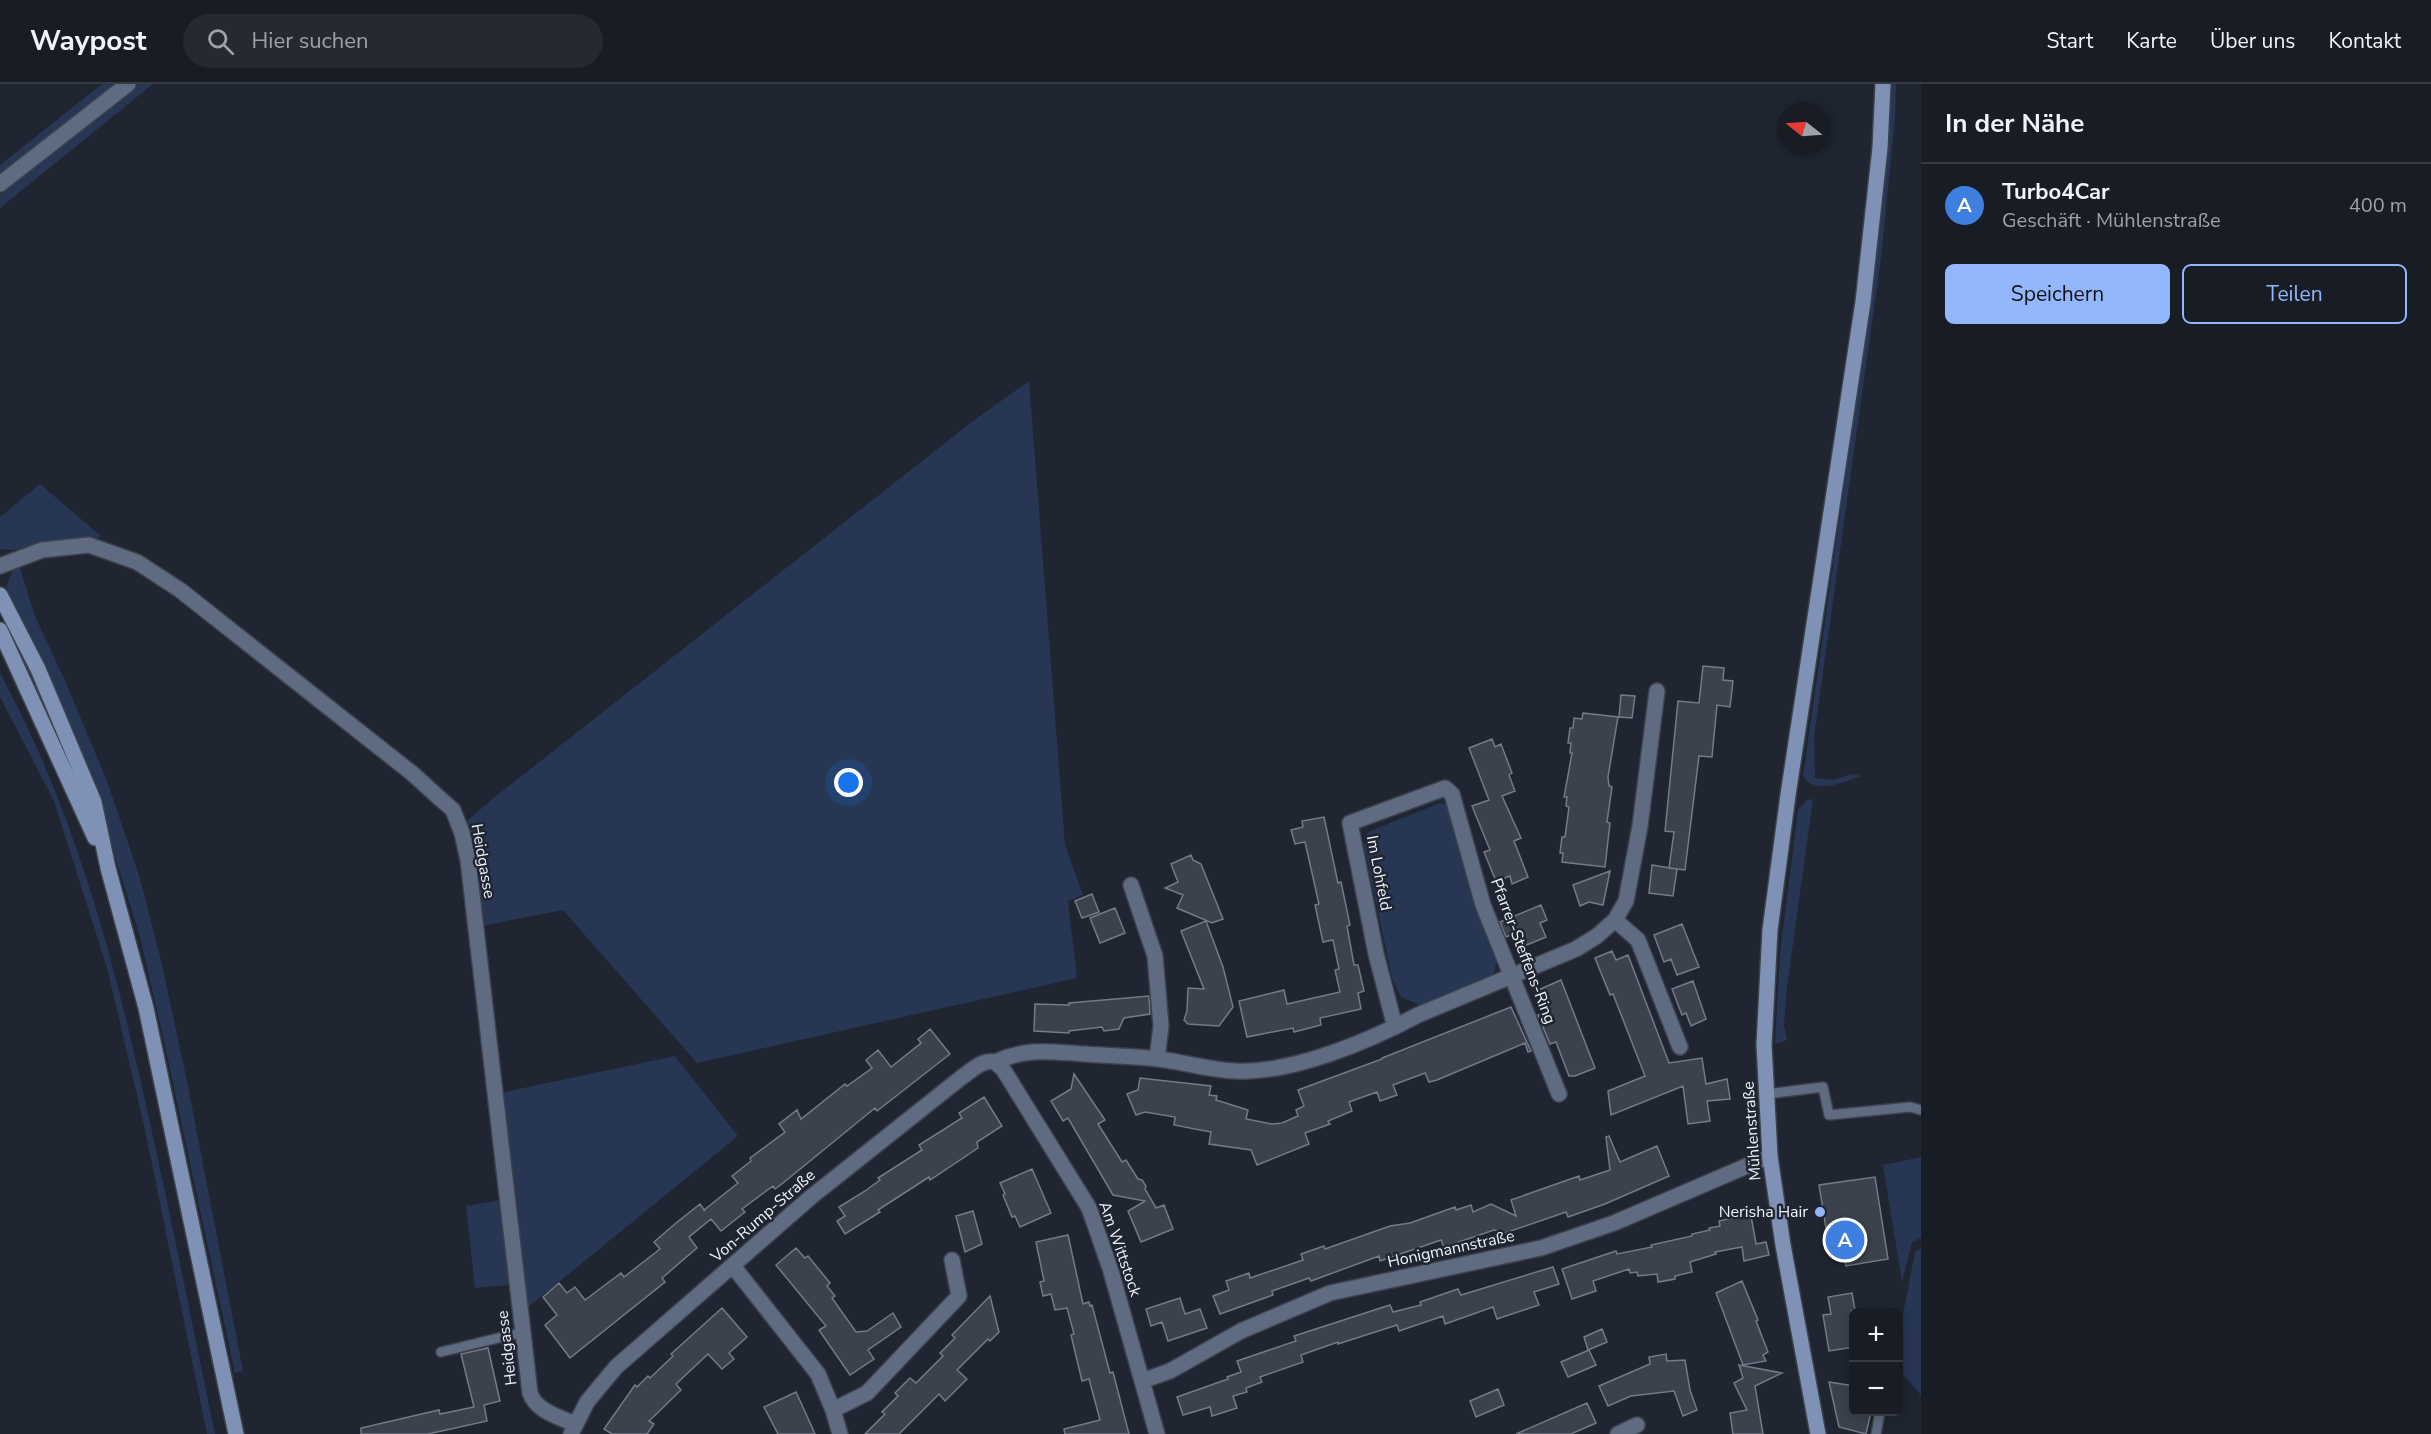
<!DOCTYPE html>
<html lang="de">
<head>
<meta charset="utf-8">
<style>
	:root { --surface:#171c25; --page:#242932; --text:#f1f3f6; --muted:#9ea1a7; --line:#363a42; --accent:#92b7fd }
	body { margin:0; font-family:"Nunito Sans",sans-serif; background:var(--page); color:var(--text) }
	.controls { position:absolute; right:18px; bottom:18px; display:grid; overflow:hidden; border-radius:9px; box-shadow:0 3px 15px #0003 }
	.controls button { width:54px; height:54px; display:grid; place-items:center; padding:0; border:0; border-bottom:2px solid var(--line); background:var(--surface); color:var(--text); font:30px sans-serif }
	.compass { position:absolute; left:1777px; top:18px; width:54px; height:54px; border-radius:50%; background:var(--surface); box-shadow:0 3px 15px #0003; rotate:287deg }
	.you { position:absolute; left:849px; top:699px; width:21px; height:21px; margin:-15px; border:4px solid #fff; border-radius:50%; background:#1a73e8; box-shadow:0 0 0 9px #1a73e833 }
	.badge { display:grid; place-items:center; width:39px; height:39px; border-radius:50%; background:var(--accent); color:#fff; font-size:20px; font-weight:700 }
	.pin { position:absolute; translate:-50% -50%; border:3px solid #fff; box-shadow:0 2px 6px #0006 }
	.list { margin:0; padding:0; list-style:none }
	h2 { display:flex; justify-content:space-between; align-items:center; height:78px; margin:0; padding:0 24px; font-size:26px }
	h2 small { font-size:20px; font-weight:400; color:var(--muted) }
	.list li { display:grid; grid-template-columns:39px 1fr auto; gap:18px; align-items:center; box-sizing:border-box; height:84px; padding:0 24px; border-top:2px solid var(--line) }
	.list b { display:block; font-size:22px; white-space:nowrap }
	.list p { margin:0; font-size:20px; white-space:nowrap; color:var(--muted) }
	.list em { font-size:20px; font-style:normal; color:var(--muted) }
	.actions { display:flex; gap:12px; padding:18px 24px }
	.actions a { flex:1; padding:14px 0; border:2px solid var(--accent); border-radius:9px; text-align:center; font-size:21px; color:var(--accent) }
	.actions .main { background:var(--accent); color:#111 }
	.icon { flex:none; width:33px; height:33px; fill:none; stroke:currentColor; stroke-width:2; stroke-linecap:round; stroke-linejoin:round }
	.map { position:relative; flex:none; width:1921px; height:1350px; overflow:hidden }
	header { display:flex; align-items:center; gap:36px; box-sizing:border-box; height:84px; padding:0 30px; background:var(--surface); border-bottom:2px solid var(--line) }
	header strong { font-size:28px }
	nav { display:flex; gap:33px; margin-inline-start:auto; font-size:21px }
	.search { width:420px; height:54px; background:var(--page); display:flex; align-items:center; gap:15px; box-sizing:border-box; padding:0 21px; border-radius:33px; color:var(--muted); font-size:22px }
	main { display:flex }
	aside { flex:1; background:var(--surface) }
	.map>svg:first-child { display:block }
</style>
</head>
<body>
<header>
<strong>Waypost</strong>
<div class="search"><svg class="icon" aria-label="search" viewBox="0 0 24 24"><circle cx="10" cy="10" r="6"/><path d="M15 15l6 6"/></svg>Hier suchen</div>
<nav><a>Start</a><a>Karte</a><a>Über uns</a><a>Kontakt</a></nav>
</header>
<main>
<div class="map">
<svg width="1921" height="1350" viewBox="0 0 1921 1350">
	<rect width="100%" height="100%" fill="#1f2531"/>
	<path fill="#273653" d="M102,0H115L0,89V81Z
		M140,0H153L0,124V111Z
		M1891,0H1896L1895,34L1881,174L1814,653L1815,694L1832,696L1853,690L1861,692C1842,698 1816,712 1803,692L1870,220L1884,108Z
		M1029,297L1065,761L1083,811L1068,817L1077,894L697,979L563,826L482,842L467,737L491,716L973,337Z
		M40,400L102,453L13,466L0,465V433Z
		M19,481L35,532L66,599L107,697L139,791L161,876L187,997L243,1287L235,1289L162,948L140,853L94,704L6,503L13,485Z
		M0,589C74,725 113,872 146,1021C171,1131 192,1240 215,1350H207L145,1046L107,884L54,717L0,613Z
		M1813,715L1787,903L1784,941L1787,956L1775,960L1780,869L1798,726L1807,716Z
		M1440,719L1447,720L1497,873L1494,890L1420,921L1401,913L1392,894L1364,761L1368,748Z
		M675,972L738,1052L527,1224L500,1009Z
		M1921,1073V1154L1912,1158L1902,1198L1883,1081Z
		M501,1116L511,1201L475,1204L466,1122Z
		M1921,1164V1311L1898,1285L1899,1251L1915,1168Z"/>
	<path fill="#3b424e" stroke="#737b89" stroke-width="1.5" d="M1703,582L1724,584L1723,596L1733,597L1730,623L1717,621L1712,673L1699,672L1685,786L1669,784L1674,748L1665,747L1678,617L1699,619Z
		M1621,611L1635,612L1632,634L1619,633Z
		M1583,629L1618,633L1608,693L1609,702L1612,703L1607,738L1610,739L1605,783L1562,778L1563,769H1560L1562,753H1565L1569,723L1566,722L1567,713H1564L1572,669H1570L1571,659H1568L1570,644H1573L1574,634L1582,635Z
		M1492,655L1495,663L1501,660L1512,689L1509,691L1515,707L1502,712L1521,754L1514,757L1528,793L1512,800L1510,792L1496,797L1484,768L1490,766L1472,722L1489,716L1469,664Z
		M1324,733L1338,799L1341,798L1350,841L1347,842L1354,881H1358L1364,907L1358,909L1361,925L1320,934L1321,941L1294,948L1293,944L1247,953L1239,917L1284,906L1287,920L1340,908L1335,886L1339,885L1333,856L1323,858L1315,821L1319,820L1305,758L1295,760L1291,746L1303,743L1302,737Z
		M1191,771L1193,776L1201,780L1223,835L1212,839L1177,824L1183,811L1165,804L1178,798L1171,780Z
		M1652,781L1677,785L1673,812L1649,809Z
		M1610,787L1603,821L1589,818L1580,822L1573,801Z
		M1092,810L1099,828L1082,834L1075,817Z
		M1541,821L1547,836L1540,839L1546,853L1517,865L1511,851L1506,853L1500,838Z
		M1115,824L1125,849L1100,859L1090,834Z
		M1206,837L1223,883L1233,923L1219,942L1188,940L1184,936L1187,927L1188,904L1204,905L1181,847Z
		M1682,840L1699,883L1677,891L1671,875L1664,878L1654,851Z
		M1612,867L1616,876L1628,871L1669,979L1702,974L1706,1000L1727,995L1730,1015L1707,1017L1710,1037L1688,1040L1683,1002L1611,1031L1608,1007L1645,992L1613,910L1610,911L1595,874Z
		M1561,896L1595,984L1575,992H1569L1556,958L1550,960L1538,931L1544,928L1536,907Z
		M1693,897L1706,935L1691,942L1686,929L1682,931L1672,905Z
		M1149,912L1150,930L1124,934L1119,945L1104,947L1102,943L1069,947V949L1034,947L1035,920L1069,921V919Z
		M1511,923L1531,967L1528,968L1525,959L1437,996L1429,998L1425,989L1393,1001L1397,1011L1380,1017L1377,1008L1349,1018L1352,1027L1328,1037L1330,1040L1305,1049L1309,1060L1257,1081L1251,1066L1209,1060L1211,1048L1174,1041L1175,1033L1145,1028L1136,1031L1127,1010L1138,1006L1140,994L1211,1002L1209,1011L1217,1012L1216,1016L1248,1026L1246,1035L1272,1040L1282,1039L1298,1032L1296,1026L1304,1022L1298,1006L1382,975V974Z
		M930,945L950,970L877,1027L875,1024L783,1099L775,1105L773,1102L742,1125L745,1128L721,1147L711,1135L689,1153L697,1164L662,1194L665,1198L570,1274L545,1241L557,1231L543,1213L559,1199L567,1209L575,1203L585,1216L621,1189L624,1193L660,1165L654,1158L676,1139L700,1120L705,1127L704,1126L738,1099L732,1092L751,1077L750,1074L785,1048L779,1040L797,1026L801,1035L845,1000L847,1002L872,984L866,976L878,966L891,983L921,959L918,955Z
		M1074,990L1105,1036L1098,1040L1122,1078L1126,1076L1138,1095L1142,1096L1146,1102L1145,1105L1156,1124L1164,1121L1173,1145L1141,1158L1128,1127L1145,1117L1113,1111L1068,1034L1063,1037L1051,1017L1071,1005Z
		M984,1013L1002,1042L977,1058L978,1064L930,1096L929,1093L878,1126L880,1128L845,1150L837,1137L845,1132L839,1123L865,1107L880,1096L878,1094L922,1066L919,1061L962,1034L959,1029Z
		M1609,1052L1620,1078L1657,1062L1669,1092L1605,1120L1568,1133L1566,1128L1505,1149L1494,1146L1444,1163L1441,1156L1380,1177L1379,1172L1311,1197L1309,1194L1272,1207L1273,1211L1220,1230L1213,1212L1229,1206L1226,1197L1249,1189L1250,1194L1303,1176L1301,1170L1324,1162L1325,1165L1390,1142L1410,1139L1455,1123L1456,1126L1471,1121L1473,1128L1491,1120L1516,1132L1511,1116L1579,1092L1580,1096L1610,1086L1606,1053Z
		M1032,1085L1051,1129L1020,1143L1015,1132L1012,1133L1003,1111L1005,1110L1000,1099Z
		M1875,1093L1888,1175L1846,1182L1842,1159L1827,1150L1819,1101Z
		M1750,1126L1756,1160L1766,1158L1769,1171L1744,1177L1742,1163L1715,1168L1716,1170L1690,1178L1692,1188L1675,1192V1195L1658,1198L1657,1190L1638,1192L1637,1188L1630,1189L1629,1185L1593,1197L1596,1207L1572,1215L1562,1185L1616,1167L1617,1170L1652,1163L1651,1161L1692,1152V1150L1710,1146L1709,1144L1720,1142L1719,1137L1737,1133L1736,1129Z
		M973,1127L982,1160L965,1168L956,1132Z
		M1068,1151L1083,1220L1089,1218L1090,1222L1092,1221L1110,1289L1113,1288L1129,1350H1065L1064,1345L1100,1336L1089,1295L1082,1297L1071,1251L1074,1250L1067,1224L1055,1226L1051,1210L1043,1212L1040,1198L1044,1197L1036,1158Z
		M796,1164L805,1174L808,1172L830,1199L827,1202L835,1212L832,1214L856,1248L867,1247L893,1229L901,1243L868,1266L874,1275L850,1291L819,1246L826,1242L776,1181Z
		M1553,1183L1559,1200L1534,1208L1539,1221L1497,1235L1493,1223L1445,1240L1443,1232L1399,1247L1397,1241L1338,1260V1258L1301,1271L1303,1278L1260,1293L1262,1298L1246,1304L1247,1308L1233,1312L1237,1324L1212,1332L1210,1323L1183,1331L1177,1313L1228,1295L1227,1293L1241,1288L1237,1277L1296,1257L1294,1252L1390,1221L1393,1228L1421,1221L1420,1218L1458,1205L1461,1211Z
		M1742,1197L1758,1236L1756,1237L1768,1268L1763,1271L1766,1277L1743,1281L1716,1209Z
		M1852,1209L1855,1226L1851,1227L1854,1263L1829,1267L1823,1231L1831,1230L1828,1213Z
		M990,1212L999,1248L990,1257L988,1255L957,1286L967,1295L945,1317L939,1310L899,1350H865L885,1330L882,1328L898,1312L895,1309L910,1294L916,1299L943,1272L940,1269L955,1254L952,1251Z
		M1180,1214L1185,1230L1200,1225L1207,1244L1168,1257L1162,1238L1151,1242L1146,1225Z
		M722,1224L747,1253L729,1269L734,1275L722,1285L708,1270L676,1300L681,1306L649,1337L654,1340L647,1350H612L604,1345L635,1301L637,1303L648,1292L650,1294L673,1272L671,1270Z
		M1602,1245L1607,1258L1588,1266L1584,1253Z
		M488,1264L500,1317L484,1321L487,1337L428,1350H361V1344L439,1326L440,1330L474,1323L461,1270Z
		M1589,1266L1596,1281L1568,1293L1561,1278Z
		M1666,1270L1667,1277L1685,1276L1690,1306L1697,1326L1683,1332L1674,1307L1631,1312L1608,1322L1599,1302L1650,1280L1649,1273Z
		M1739,1281L1782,1289L1755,1302L1763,1350H1733L1730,1329L1747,1326L1734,1299L1743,1294Z
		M1829,1298L1854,1302V1328H1871L1866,1350L1839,1343Z
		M1498,1305L1504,1321L1476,1333L1470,1317Z
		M796,1308L807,1332L815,1350H778L764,1323Z
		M1587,1319L1596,1339L1571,1350H1516Z"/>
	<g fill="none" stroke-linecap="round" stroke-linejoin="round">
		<defs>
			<path id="lane" d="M1767,1010L1823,1003L1829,1031L1910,1023L1921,1026
				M441,1268L523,1248
				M1876,1350L1880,1328"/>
			<path id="street" d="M0,100L128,0
				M0,482L42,466L89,461L137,478L180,506L413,690L436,711L453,726L462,749L468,776L530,1309C536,1327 559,1333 575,1340
				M1131,801L1155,872L1161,942L1157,975
				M1615,836L1638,856L1680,963
				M1395,943L1376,870L1350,739L1445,704L1452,710L1483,821L1559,1010
				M995,978C1029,963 1050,968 1085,970C1109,972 1134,972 1158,975C1184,978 1210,986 1235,987C1292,990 1369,957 1418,931L1576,865L1597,852L1615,836L1626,817L1640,742L1657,607
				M995,978L1003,985L1089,1124L1110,1184L1157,1350
				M733,1182L818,1290L833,1326L840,1350
				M1142,1297L1170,1287L1241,1247L1330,1209L1541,1164L1614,1139L1770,1072
				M833,1326L867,1309L959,1212L952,1176
				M571,1350L587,1318L616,1283L811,1113L962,993C972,986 983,975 995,978
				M1618,1350L1637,1341"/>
			<path id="secondary" d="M0,511L38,585L94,718L108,784L146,924L236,1350
				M0,546L95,754
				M1818,1350L1783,1161L1770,1072L1764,961L1770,846L1788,711L1863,218L1880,64L1883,0"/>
		</defs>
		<use href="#lane" stroke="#3c424d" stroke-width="12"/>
		<use href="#street" stroke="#3c424d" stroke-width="18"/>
		<use href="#secondary" stroke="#3c424d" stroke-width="18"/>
		<use href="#lane" stroke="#5f6b81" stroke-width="9"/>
		<use href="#street" stroke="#5f6b81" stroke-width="15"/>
		<use href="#secondary" stroke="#7f92b6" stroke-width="15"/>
	</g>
	<circle fill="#92b7fd" stroke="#1f2531" stroke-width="2" cx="1820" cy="1128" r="6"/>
	<g text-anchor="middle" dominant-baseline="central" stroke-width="5" stroke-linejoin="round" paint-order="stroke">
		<g font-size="16" fill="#eef3fb" stroke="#1f2531">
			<text transform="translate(483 777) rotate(80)">Heidgasse</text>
			<text transform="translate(1379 789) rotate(79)">Im Lohfeld</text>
			<text transform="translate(1523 867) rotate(69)">Pfarrer-Steffens-Ring</text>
			<text transform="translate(1752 1047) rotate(-94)">Mühlenstraße</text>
			<text transform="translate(763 1132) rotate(-41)">Von-Rump-Straße</text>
			<text transform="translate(1120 1165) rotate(71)">Am Wittstock</text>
			<text transform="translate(1451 1165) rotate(-12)">Honigmannstraße</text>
			<text transform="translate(507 1264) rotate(-97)">Heidgasse</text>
		</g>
		<g font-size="16" fill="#eef3fb" stroke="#1f2531" text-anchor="end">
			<text x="1808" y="1128">Nerisha Hair</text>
		</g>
	</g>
</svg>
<div class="controls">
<button>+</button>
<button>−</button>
</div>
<svg class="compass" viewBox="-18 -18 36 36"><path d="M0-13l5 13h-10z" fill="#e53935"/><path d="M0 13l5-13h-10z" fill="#9ea1a7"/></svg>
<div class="you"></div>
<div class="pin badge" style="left:1845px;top:1156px;background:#3f7fe0">A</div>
</div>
<aside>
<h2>In der Nähe<small></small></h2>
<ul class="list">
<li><span class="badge" style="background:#3f7fe0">A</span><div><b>Turbo4Car</b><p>Geschäft · Mühlenstraße</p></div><em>400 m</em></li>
</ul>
<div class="actions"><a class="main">Speichern</a><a>Teilen</a></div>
</aside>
</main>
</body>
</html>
